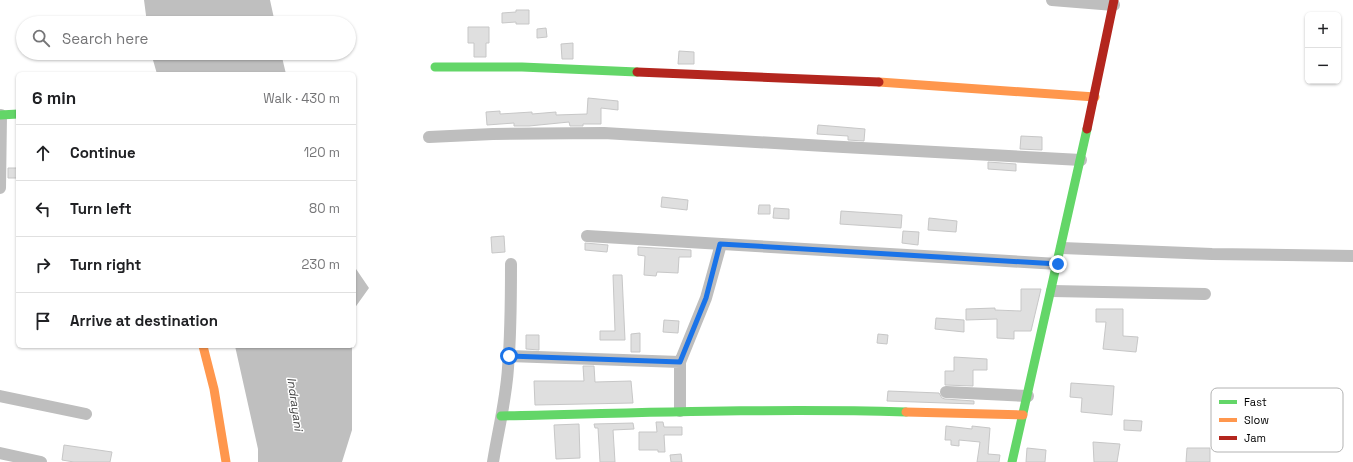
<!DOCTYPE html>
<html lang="en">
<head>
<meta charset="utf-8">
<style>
	:root { --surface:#fff; --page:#f6f6f6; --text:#202124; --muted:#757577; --line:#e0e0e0 }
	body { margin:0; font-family:"Space Grotesk",sans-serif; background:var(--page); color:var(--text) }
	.controls { position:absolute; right:12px; top:12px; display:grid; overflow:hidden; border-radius:6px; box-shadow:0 1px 3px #0004 }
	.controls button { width:36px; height:36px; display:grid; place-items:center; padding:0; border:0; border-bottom:1px solid var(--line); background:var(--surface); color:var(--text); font:20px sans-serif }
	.stop { position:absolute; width:12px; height:12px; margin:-9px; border:3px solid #1a73e8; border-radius:50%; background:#fff }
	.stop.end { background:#1a73e8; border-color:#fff; box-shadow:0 1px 4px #0008 }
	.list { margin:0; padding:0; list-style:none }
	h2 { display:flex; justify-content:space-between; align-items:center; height:52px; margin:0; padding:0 16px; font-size:17px }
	h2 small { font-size:13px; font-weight:400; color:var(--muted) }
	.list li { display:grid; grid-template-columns:26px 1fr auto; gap:12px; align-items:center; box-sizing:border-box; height:56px; padding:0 16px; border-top:1px solid var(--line) }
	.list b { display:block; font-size:15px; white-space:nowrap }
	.list em { font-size:13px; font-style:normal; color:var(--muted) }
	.icon { flex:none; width:22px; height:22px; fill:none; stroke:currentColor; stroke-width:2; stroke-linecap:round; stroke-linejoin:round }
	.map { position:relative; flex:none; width:1353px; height:462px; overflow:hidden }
	.search { position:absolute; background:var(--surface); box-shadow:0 1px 3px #0004; left:16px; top:16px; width:340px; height:44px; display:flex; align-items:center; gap:10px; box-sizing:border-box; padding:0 14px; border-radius:22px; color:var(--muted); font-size:15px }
	.panel { position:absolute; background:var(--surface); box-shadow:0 1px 3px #0004; left:16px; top:72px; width:340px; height:276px; border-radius:6px }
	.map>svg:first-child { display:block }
</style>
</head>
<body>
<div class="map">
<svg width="1353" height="462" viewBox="0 0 1353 462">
	<rect width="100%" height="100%" fill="#fff"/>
	<path fill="#bfbfbf" d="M144,0H270L275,23H147Z
		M151,53H281L286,74H157Z
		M354,266L369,288L354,309Z
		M235,346H352V430L342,462H258V449Z"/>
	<path fill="#dfdfdf" stroke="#c7c7c7" d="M516,10H529V24H516V22L502,23V13L516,12Z
		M468,27H489V43H486V57H474V43H468Z
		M546,28L547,37L537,38V29Z
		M573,43V59H562L561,44Z
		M679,51L694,52V64H678Z
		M588,98L618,101V110L601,108V124H583V126H570L569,122L529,126H514V123L487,125L486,112L500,111V114L532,112V114L556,112V115L587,114Z
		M818,125L865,129L864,141L848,140V136L817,134Z
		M1021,136L1042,137V150L1020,149Z
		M988,162L1016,164V171L988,169Z
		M8,168H18V178H8Z
		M662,197L688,200L687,210L661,207Z
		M759,205H770V214H758Z
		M774,208L789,209V219L773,218Z
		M841,211L902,215L901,228L840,224Z
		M929,218L957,221L956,232L928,230Z
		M903,231L919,232L918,245L902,243Z
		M504,236L505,252L492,253L491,237Z
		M585,243L608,245L607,252L585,250Z
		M638,247L691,250V257H679L678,273L657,272L656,276L644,275L645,256L638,255Z
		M613,275H622L625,340H600V331H615Z
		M1021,289H1041L1031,331H1014V339L997,338V319L966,320V309L995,308V310L1021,311Z
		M1096,309H1123V336L1138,337L1136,352L1103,349L1106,322H1096Z
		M936,318L964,320V332L935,329Z
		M664,320L679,321L678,333L663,332Z
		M640,333V352H631V334Z
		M878,334L888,335L887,344L877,343Z
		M526,335H539V350L526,349Z
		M954,357L987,359V370H973V386L945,385V371H954Z
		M583,366H594L595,382L631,381L633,403L535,405L534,381H584Z
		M1071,383L1114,386L1112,415L1081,412L1082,398L1070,397Z
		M888,391L939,393L942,398L945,399L974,401V404L887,401Z
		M1124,420L1142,421L1141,431L1124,430Z
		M656,422H663L664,427H682V435H664L665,452H658V450H639V432H657Z
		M633,423L634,429L613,430L615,462H600L598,428H595L594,424Z
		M579,424L580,458L556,459L554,425Z
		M946,426L972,429V426L990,428L988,454L1000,455L999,462H977L980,442L959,440V446L951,445V440H945Z
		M1093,442L1120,444L1117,462H1094Z
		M64,445L112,452L110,462H74L62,460Z
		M1027,448L1046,450L1045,462H1026Z
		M1187,448H1210V462H1186Z
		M681,454L682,462H671L670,455Z"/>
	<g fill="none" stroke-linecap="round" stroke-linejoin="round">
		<path stroke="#bebebe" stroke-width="12" d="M1052,0L1114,5
			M429,137L493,134L604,133L825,146L1081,160
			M0,188L1,115
			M587,236L1058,264
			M1062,248L1212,254L1353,256
			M1052,291L1205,294
			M509,356L680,362V411
			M680,362L706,298L721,244
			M946,392L1028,396
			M0,396L86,414
			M0,453L41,462
			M493,462C498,431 506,400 508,368C511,333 511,299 511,264"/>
		<path stroke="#63d668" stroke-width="9" d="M435,67H522L637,72
			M0,115L18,114
			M501,416C636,413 771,408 906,412
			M1012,462L1087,129"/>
		<path stroke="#ff974d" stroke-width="9" d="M879,82L1095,97
			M203,346L214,389L226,462
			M906,412L1023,415"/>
		<path stroke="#b3261e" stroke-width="9" d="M637,72L879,82
			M1087,129L1114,0"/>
	</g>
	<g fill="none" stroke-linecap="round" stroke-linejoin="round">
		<path stroke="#1a73e8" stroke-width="5" d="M509,356L680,362L706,298L720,244L1058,264"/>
	</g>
	<g text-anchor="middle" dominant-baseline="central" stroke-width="3" stroke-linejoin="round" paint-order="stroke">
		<g font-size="12" font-style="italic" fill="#444" stroke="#fff">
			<text transform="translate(295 404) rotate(82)">Indrayani</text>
		</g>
	</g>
	<rect x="1211" y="388" width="132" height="64" rx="6" fill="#fff" stroke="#b2b2b2" stroke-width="1"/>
	<rect x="1219" y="400" width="18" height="4" fill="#63d668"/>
	<rect x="1219" y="418" width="18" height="4" fill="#ff974d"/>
	<rect x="1219" y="436" width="18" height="4" fill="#b3261e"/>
	<g font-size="11" fill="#000">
		<text x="1244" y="406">Fast</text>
		<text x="1244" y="424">Slow</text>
		<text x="1244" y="442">Jam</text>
	</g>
</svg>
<div class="controls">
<button>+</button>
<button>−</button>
</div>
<div class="stop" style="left:509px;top:356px"></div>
<div class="stop end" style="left:1058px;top:264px"></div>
<div class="search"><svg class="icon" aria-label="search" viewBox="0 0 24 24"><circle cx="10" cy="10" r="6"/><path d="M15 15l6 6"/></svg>Search here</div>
<section class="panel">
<h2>6 min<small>Walk · 430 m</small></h2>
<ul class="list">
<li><svg class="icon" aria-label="ahead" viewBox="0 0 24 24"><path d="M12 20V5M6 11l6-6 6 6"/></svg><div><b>Continue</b></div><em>120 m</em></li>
<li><svg class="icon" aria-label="left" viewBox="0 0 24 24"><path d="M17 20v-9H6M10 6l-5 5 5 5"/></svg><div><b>Turn left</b></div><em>80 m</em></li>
<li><svg class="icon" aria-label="right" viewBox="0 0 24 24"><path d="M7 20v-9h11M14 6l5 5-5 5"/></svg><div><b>Turn right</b></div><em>230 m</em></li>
<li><svg class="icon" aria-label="arrive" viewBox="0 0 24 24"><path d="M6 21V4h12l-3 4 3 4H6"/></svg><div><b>Arrive at destination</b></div></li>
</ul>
</section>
</div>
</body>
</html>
